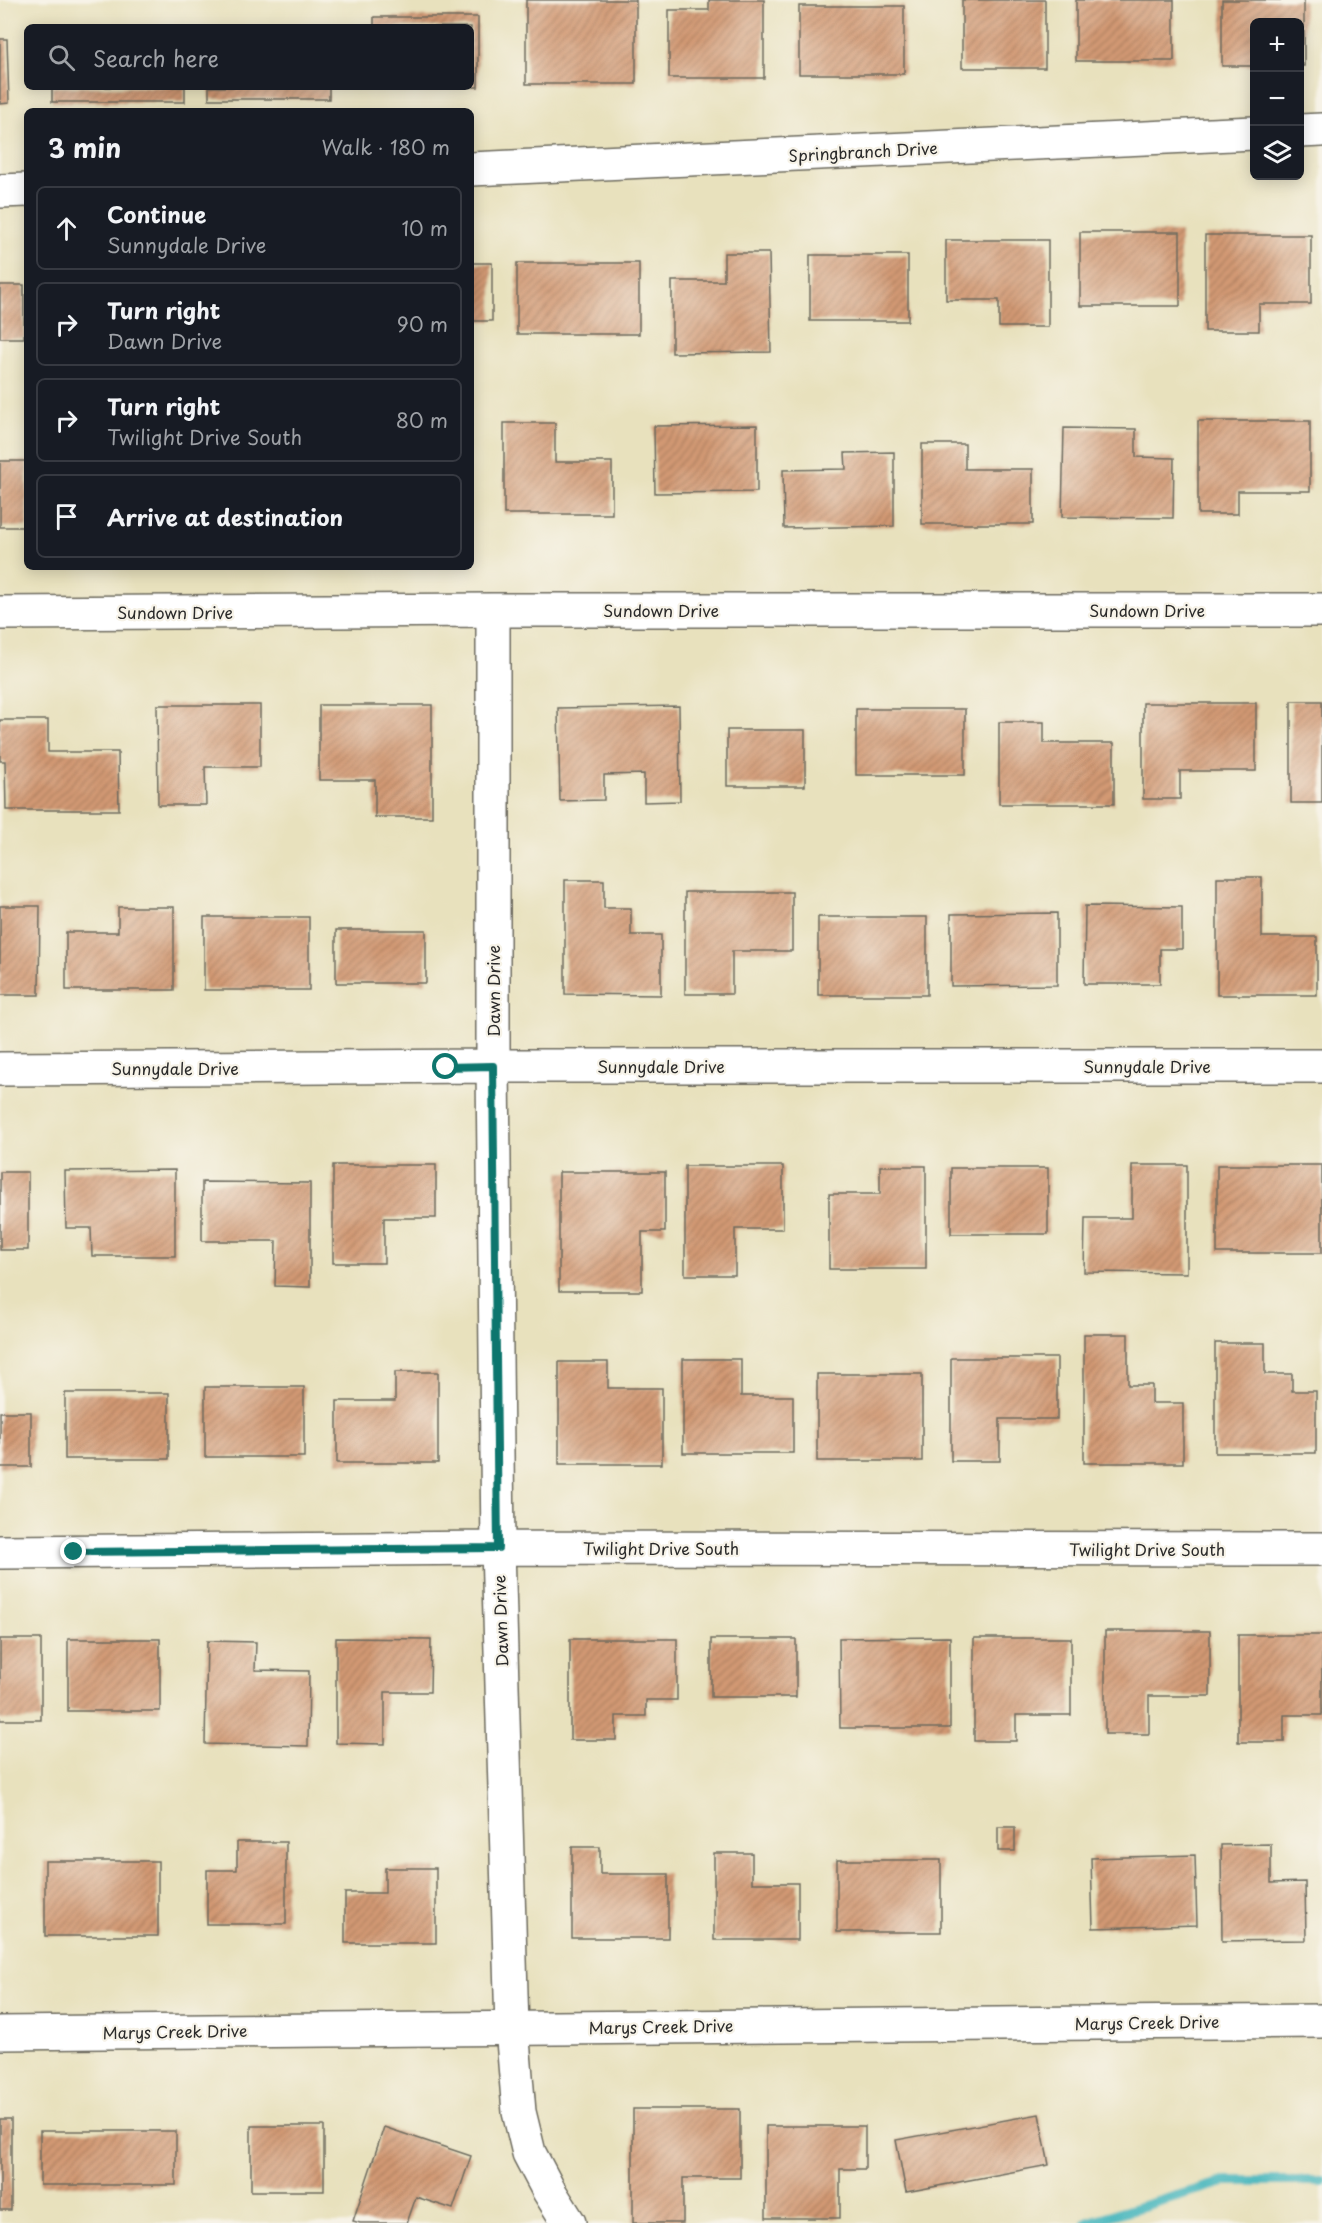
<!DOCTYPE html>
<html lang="en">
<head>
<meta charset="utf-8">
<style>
	:root { --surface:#171b24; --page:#20242c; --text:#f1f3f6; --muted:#9ea1a6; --line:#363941 }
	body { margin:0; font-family:"Playpen Sans",sans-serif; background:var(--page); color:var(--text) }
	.controls { position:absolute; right:18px; top:18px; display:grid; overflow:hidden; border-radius:9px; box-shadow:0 3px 15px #0003 }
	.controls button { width:54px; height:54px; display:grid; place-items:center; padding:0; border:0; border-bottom:2px solid var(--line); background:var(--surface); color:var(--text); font:30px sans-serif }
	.stop { position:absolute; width:18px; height:18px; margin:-14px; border:4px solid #0f766e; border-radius:50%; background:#fff }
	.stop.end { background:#0f766e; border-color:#fff; box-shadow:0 2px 6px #0008 }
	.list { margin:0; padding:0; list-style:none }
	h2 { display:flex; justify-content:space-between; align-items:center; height:78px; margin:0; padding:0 24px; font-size:26px }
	h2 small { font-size:20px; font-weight:400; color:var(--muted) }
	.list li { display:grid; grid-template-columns:39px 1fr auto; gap:18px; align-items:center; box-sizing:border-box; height:84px; margin:0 12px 12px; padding:0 12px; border:2px solid var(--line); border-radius:9px }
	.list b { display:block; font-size:22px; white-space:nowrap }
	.list p { margin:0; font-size:20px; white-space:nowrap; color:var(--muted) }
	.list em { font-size:20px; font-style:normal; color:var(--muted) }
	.icon { flex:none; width:33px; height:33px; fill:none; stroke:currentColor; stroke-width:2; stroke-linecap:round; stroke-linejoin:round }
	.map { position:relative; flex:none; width:1322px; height:2223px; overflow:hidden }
	.search { position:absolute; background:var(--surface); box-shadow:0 3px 15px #0003; left:24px; top:24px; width:450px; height:66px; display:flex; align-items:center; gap:15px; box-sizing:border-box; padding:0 21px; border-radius:9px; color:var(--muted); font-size:22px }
	.panel { position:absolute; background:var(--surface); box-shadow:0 3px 15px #0003; left:24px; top:108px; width:450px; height:462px; border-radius:9px }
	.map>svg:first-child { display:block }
</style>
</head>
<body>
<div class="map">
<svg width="1322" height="2223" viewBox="0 0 1322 2223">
	<defs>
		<pattern id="building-hatch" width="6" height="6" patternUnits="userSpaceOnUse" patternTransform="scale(1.5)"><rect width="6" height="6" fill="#d29973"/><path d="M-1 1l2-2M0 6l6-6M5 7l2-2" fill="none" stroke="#ab7d5f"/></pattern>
	</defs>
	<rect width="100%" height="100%" fill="#f7f3e8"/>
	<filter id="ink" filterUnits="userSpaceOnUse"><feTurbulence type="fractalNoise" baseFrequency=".0167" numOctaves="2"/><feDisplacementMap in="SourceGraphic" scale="12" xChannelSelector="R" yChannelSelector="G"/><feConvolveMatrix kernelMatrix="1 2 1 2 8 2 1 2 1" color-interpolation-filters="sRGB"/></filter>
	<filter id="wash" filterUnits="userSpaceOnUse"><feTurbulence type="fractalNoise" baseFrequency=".008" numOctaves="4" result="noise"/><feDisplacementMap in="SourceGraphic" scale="24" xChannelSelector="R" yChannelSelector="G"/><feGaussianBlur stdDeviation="1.35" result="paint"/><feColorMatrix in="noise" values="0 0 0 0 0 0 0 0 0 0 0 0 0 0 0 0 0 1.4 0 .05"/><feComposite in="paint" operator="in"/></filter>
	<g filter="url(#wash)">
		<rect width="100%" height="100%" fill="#e8e1bd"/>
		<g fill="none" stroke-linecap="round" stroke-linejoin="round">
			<path stroke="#48b7be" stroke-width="10" d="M1086,2223L1227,2181H1322"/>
		</g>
		<g id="blocks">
			<path fill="url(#building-hatch)" d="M526,0H636V84H526Z
				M709,0H764V78H669V10H709Z
				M962,0H1045V68H962Z
				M1076,0H1174V61H1076Z
				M1222,0H1304V66H1300V22H1254V66H1222Z
				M799,6H904V74H799Z
				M374,17H478V87H471V27H374Z
				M0,39H7L9,103L0,104Z
				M52,87H185V102H52Z
				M209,87H329V99H209Z
				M1080,232H1180V306H1080Z
				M1205,235H1311V304H1259V331H1205Z
				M946,240H1048V327H999V300H946Z
				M724,253H769L771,352L672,353V281H724Z
				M810,255H908V321H810Z
				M471,263H492V321H471Z
				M517,263H639V334H517Z
				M0,285H24V338H0Z
				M1198,421H1310V491H1238V514H1198Z
				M504,423H555V462H612V514H504Z
				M757,425V492L655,493L654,426Z
				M1064,428L1136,429V457L1174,458L1173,518L1062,517Z
				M922,444H965V469H1033V524H922Z
				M894,452V526L784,528L783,470L846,469L845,453Z
				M0,461H27V527H0Z
				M1291,701H1322V803H1291Z
				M1143,703H1256V771H1180V799H1143Z
				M157,705H260V767H205L206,805H158Z
				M319,705H432V817H375V780H319Z
				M679,706L680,801L644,802V774L604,775V800L560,801L558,708Z
				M856,709H965V775H856Z
				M0,720H48V752H118L119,810H6L5,761H0Z
				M999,722H1044V743H1114V804H999Z
				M727,730H805V786H727Z
				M1217,877H1262V937H1317V995H1217Z
				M565,880H604V908H631V935H661V995L565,994Z
				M685,892H792V951H732V994H685Z
				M0,906H40L39,995H0Z
				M1085,906L1182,907V949H1160V984H1084Z
				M118,907H174V990H66V932H118Z
				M1057,913V985L951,986V914Z
				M204,917H309V990H204Z
				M818,917H927V995H818Z
				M336,930H426V983H336Z
				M333,1165H436V1218H384V1263H333Z
				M1132,1165H1187V1273L1084,1272L1085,1218H1132Z
				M1217,1165H1322V1253H1217Z
				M685,1166H783V1229H735V1275H685Z
				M880,1166H926V1269H829V1194H880Z
				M951,1168H1048V1234H951Z
				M175,1170V1256H92L91,1228H66L65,1171Z
				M0,1172H28V1250H0Z
				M559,1172H665V1232H642V1291H559Z
				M202,1182L310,1183V1287L275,1286L276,1241H202Z
				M1084,1334H1128V1385H1152V1403H1183V1463H1084Z
				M1215,1343H1265V1374H1292V1391H1316V1453H1215Z
				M951,1358H1057V1419H1000V1461H951Z
				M683,1359H741V1396H793V1453H683Z
				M559,1362H608V1388H662V1464H559Z
				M395,1372H438V1463H337V1401H395Z
				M817,1374H922V1461H817Z
				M205,1387H304V1457H205Z
				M65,1393H169V1459H65Z
				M0,1412H31V1467H0Z
				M1105,1631H1210V1696H1149V1734H1105Z
				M1238,1635H1322V1715H1284V1742H1238Z
				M950,1637V1728H840L839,1638Z
				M336,1638L431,1639L430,1692H385V1744L336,1743Z
				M974,1638H1071V1715H1016V1741H974Z
				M0,1639H41V1720H0Z
				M68,1639H160V1711H68Z
				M570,1639H677V1700H646V1716H616V1740H570Z
				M711,1639H796V1697H711Z
				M207,1641L256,1642L255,1670L309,1671L308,1746L205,1744Z
				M998,1827H1015V1851H998Z
				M237,1842H286V1924H207V1870H237Z
				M1271,1844V1883L1305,1882L1306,1940L1222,1941L1221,1845Z
				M572,1847H600V1874H668V1938H572Z
				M714,1853H752V1883H798V1940H714Z
				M1195,1855L1197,1925L1093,1928L1091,1858Z
				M837,1860H941V1932H837Z
				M45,1861H158V1936H45Z
				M385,1868H436V1943H345V1893H385Z
				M633,2109H740V2178H683V2223H633Z
				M1039,2114L1049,2165L906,2192L896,2140Z
				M0,2119H11V2210H0Z
				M251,2126H324V2191H251Z
				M766,2126H865V2169H840V2218H766Z
				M384,2127L471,2156L453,2209L416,2197L407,2223H360L353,2221Z
				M40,2131H176V2185H40Z"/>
		</g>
	</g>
	<g filter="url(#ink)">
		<use href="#blocks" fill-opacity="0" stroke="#6d6b5e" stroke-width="1.5"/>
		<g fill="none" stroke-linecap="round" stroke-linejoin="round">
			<defs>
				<path id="minor" d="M1300,131L1322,130
					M471,169L1254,133
					M0,191L27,190
					M493,610V1066L498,1548L512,2028L519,2112L529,2153L549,2191L569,2223
					M0,613L493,610H1322
					M0,1069L493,1066H1322
					M0,1552L498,1548L1322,1549
					M0,2033L1322,2021"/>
			</defs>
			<use href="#minor" stroke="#6d6b5e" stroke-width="36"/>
			<use href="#minor" stroke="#fff" stroke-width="33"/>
		</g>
	</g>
	<g fill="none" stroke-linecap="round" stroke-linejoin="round" filter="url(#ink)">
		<path stroke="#0f766e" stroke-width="8" d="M74,1552L498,1548L493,1066L446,1067"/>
	</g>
	<g text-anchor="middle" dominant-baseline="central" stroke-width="4.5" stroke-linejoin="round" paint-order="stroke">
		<g font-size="16" fill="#2b2b2b" stroke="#f7f3e8">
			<text transform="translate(863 151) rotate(-3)">Springbranch Drive</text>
			<text x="661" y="610">Sundown Drive</text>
			<text x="1147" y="610">Sundown Drive</text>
			<text x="175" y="612">Sundown Drive</text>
			<text transform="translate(493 991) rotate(-90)">Dawn Drive</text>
			<text x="661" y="1066">Sunnydale Drive</text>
			<text x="1147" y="1066">Sunnydale Drive</text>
			<text x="175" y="1068">Sunnydale Drive</text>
			<text x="661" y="1548">Twilight Drive South</text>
			<text x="1147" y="1549">Twilight Drive South</text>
			<text transform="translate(500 1621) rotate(-92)">Dawn Drive</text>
			<text transform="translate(1147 2022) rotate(-1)">Marys Creek Drive</text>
			<text transform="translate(661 2026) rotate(-1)">Marys Creek Drive</text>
			<text transform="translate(175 2031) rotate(-1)">Marys Creek Drive</text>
		</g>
	</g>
</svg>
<div class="controls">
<button>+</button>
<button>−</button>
<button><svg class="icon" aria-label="layers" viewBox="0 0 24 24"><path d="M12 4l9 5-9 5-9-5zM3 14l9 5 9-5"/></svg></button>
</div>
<div class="stop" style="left:446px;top:1067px"></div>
<div class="stop end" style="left:74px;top:1552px"></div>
<div class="search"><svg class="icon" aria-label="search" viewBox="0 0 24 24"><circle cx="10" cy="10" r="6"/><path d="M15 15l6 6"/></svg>Search here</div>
<section class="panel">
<h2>3 min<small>Walk · 180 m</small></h2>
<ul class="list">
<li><svg class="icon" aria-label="ahead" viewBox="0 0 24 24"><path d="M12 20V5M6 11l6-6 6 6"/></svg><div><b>Continue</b><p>Sunnydale Drive</p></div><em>10 m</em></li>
<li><svg class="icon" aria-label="right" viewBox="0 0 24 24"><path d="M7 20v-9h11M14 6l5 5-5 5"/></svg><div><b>Turn right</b><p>Dawn Drive</p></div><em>90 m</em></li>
<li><svg class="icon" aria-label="right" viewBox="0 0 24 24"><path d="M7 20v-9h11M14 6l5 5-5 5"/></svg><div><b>Turn right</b><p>Twilight Drive South</p></div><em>80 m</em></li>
<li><svg class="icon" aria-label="arrive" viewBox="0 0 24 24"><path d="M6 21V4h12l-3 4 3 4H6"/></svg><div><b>Arrive at destination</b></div></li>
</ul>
</section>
</div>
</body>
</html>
